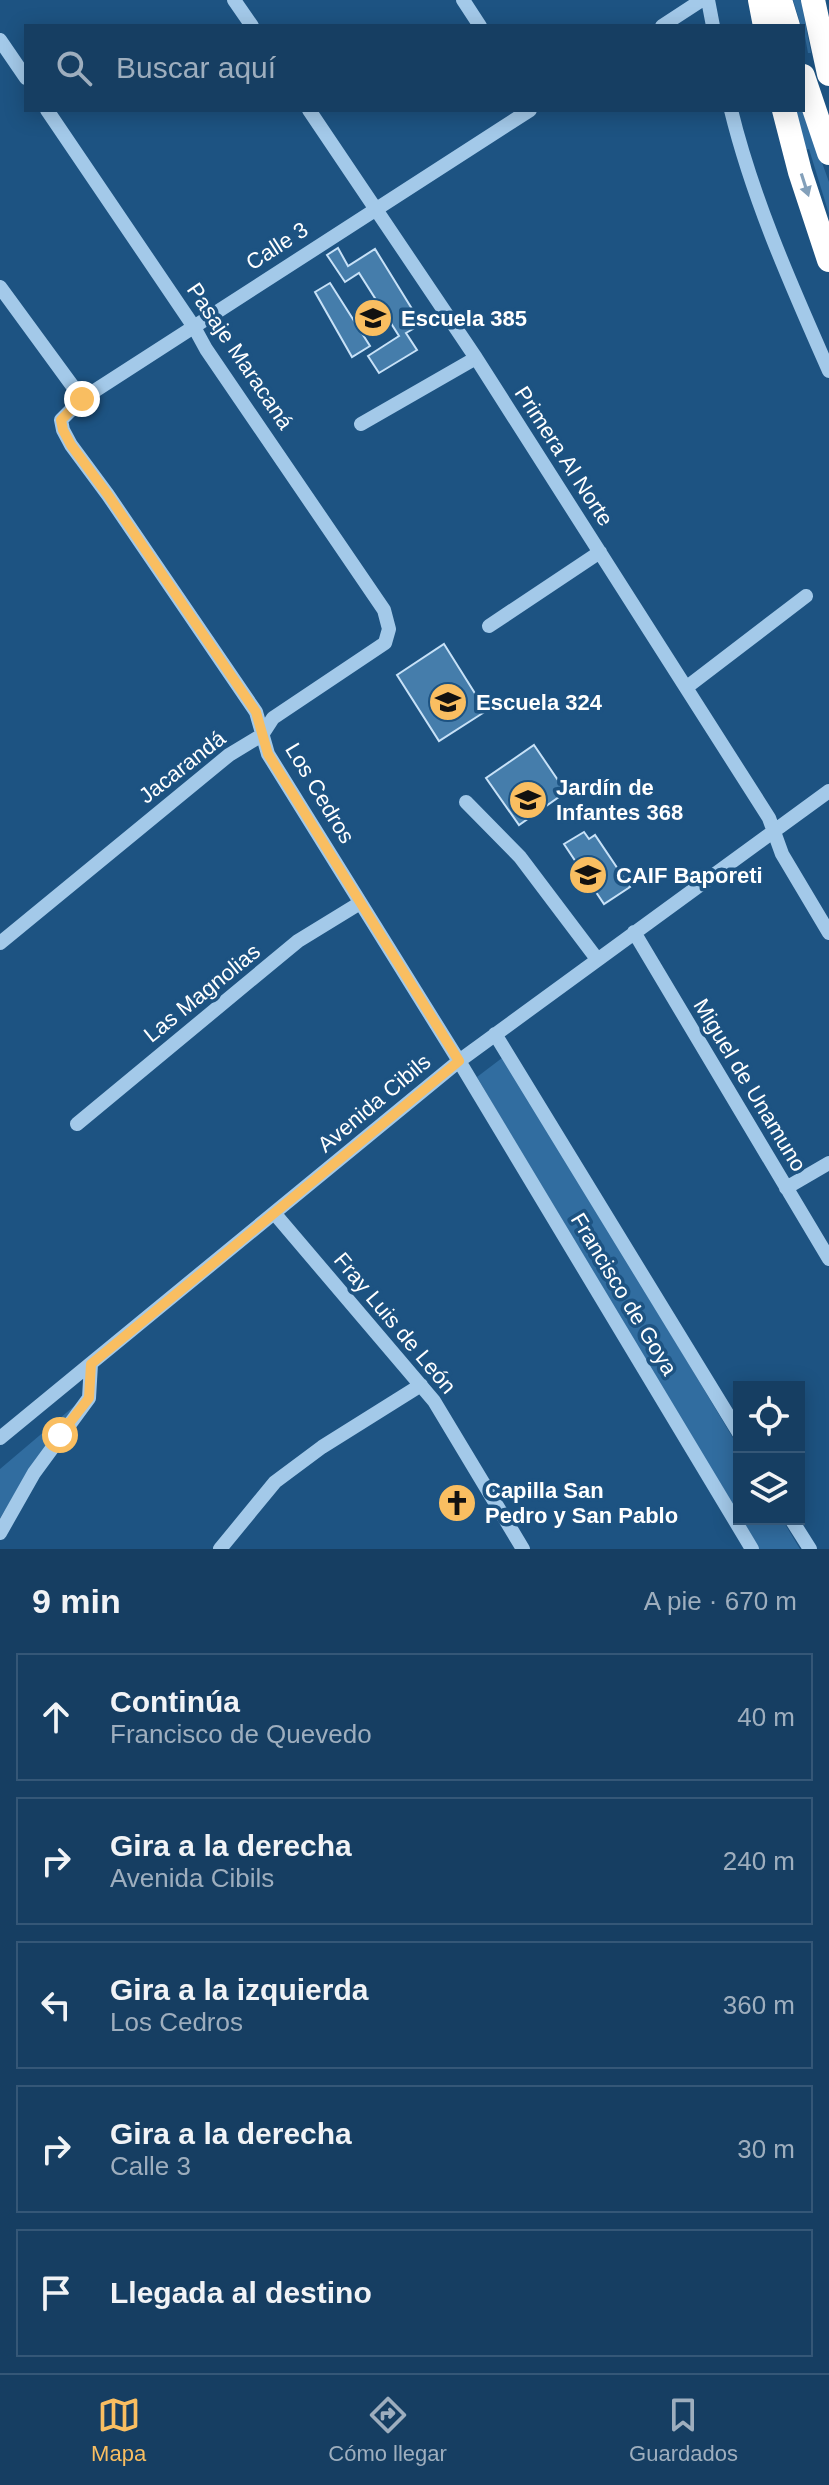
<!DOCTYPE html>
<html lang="es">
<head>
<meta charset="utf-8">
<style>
	:root { --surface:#163e62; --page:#1f4568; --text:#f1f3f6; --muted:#9eaebe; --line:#355777; --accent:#f9be61 }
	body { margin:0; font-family:Arial,sans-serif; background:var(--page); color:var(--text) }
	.controls { position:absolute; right:24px; bottom:24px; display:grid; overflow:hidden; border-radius:0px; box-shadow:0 4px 20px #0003 }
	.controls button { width:72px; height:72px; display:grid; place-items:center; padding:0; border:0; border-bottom:2px solid var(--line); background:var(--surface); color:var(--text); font:40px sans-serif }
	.stop { position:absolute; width:24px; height:24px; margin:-18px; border:6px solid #f9be61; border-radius:50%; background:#fff }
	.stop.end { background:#f9be61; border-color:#fff; box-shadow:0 2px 8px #0008 }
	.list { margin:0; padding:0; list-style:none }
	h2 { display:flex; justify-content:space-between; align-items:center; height:104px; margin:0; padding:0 32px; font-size:34px }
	h2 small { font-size:26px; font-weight:400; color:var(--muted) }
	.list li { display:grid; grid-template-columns:52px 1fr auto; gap:24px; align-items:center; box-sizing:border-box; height:128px; margin:0 16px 16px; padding:0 16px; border:2px solid var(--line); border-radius:0px }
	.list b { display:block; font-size:30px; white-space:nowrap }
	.list p { margin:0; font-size:26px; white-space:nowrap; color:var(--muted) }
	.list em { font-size:26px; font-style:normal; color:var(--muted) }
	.icon { flex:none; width:44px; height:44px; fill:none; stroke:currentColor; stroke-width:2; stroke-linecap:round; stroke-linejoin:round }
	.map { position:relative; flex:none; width:829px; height:1549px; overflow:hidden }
	.search { position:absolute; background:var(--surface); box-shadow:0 4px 20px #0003; left:24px; right:24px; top:24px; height:88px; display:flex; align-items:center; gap:20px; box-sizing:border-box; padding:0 28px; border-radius:0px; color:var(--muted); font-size:30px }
	.sheet { height:824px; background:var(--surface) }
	nav { display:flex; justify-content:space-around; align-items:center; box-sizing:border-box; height:112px; border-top:2px solid var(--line); background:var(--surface); font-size:22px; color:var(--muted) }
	nav a { display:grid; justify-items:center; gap:4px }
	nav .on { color:var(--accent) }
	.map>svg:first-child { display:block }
</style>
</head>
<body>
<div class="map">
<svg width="829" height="1549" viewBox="0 0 829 1549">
	<rect width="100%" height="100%" fill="#1d5382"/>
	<path fill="#316da0" d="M793,0H801L811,53H808L803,26H801Z
		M793,110H803L829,182V214L809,149L803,150Z
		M502,1058L507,1060L739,1448V1519H782L800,1549H753L477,1077Z
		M79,1402L33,1465L0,1518V1469Z"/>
	<path fill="#457dab" stroke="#c7e1f7" stroke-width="2" d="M338,248L348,266L375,249L417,317L409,322L413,329L406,333L417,350L379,373L368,356L399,336L359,273L345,282L327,255Z
		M330,283L370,346L352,357L315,292Z
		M444,644L486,711L439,741L397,675Z
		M534,745L566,792L519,825L486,778Z
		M584,832L589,839L595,835L630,887L604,904L564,844Z"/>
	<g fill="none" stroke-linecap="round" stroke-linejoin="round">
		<path stroke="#a3c9e9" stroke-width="14" d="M234,0L252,26
			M463,0L480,26
			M708,0L713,26
			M662,26L702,0
			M0,40L26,78
			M309,110L476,358L769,818L782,854L829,933
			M530,110L82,399L61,420L63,430L71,445L108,495L256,712L268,754L459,1061L752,1549
			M731,110C753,200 792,287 829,371
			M0,287L82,399
			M361,424L476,358
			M489,626L600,552
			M687,687L806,596
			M466,802L520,857L597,959
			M634,932L829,1259
			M0,943L229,755L262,735L273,718L385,643L389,629L384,610L206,349L194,327L47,110
			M495,1034L739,1433
			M77,1124L298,941L360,903
			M786,1188L829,1163
			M275,1214L434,1401L523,1549
			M0,1438L459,1061L829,791
			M791,1519L810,1549
			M0,1533L34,1473L89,1398L91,1364
			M220,1549L275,1482L322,1447L421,1385"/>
		<path stroke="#fff" stroke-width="24" d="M760,0L765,26
			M780,0L788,26
			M813,0L829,74
			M803,76L829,153
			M784,110L800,172L829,260"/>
	</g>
	<defs><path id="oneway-solid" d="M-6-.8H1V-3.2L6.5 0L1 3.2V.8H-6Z" transform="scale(2)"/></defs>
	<use fill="#83a0ba" href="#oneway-solid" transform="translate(805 185) rotate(72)"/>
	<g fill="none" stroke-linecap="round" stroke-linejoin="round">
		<path stroke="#f9be61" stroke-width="10" d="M60,1435L89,1398L91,1364L459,1061L268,754L256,712L108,495L71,445L63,430L61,420L82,399"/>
	</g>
	<defs>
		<symbol id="school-disc" viewBox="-11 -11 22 22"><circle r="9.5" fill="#f9be61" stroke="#1d5382"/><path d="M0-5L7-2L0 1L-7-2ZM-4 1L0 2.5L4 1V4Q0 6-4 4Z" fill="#111"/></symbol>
		<symbol id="church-disc" viewBox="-11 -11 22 22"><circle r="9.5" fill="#f9be61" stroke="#1d5382"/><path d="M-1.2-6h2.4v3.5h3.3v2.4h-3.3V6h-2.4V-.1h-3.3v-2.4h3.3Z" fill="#111"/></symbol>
	</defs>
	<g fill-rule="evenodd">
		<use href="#school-disc" x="351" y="296" width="44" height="44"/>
		<use href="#school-disc" x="426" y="680" width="44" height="44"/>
		<use href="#school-disc" x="506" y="778" width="44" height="44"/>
		<use href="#school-disc" x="566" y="853" width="44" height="44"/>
		<use href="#church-disc" x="435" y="1481" width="44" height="44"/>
	</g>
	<g text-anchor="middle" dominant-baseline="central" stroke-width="7" stroke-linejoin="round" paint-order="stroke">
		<g font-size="22" fill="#fff" stroke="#1d5382">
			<text transform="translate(277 246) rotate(-33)">Calle 3</text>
			<text transform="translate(240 356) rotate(56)">Pasaje Maracaná</text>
			<text transform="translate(564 456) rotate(57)">Primera Al Norte</text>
			<text transform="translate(182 767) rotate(-38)">Jacarandá</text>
			<text transform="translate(320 793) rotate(59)">Los Cedros</text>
			<text transform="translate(202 993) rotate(-39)">Las Magnolias</text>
			<text transform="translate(750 1085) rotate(59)">Miguel de Unamuno</text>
			<text transform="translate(374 1103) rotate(-40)">Avenida Cibils</text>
			<text transform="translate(624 1294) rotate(59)">Francisco de Goya</text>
			<text transform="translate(395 1323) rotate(50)">Fray Luis de León</text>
		</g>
		<g font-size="22" font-weight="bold" fill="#fff" stroke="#1d5382" text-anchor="start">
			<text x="401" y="318">Escuela 385</text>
			<text x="476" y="702">Escuela 324</text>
			<text x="556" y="787">Jardín de<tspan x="556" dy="25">Infantes 368</tspan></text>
			<text x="616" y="875">CAIF Baporeti</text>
			<text x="485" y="1490">Capilla San<tspan x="485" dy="25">Pedro y San Pablo</tspan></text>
		</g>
	</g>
</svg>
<div class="controls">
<button><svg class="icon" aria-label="locate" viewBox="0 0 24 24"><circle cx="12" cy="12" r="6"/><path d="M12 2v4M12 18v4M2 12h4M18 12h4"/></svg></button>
<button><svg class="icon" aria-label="layers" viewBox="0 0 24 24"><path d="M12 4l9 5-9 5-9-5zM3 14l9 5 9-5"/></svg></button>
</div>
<div class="stop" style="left:60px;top:1435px"></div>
<div class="stop end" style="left:82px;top:399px"></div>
<div class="search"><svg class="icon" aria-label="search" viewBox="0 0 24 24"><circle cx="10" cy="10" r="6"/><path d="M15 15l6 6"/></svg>Buscar aquí</div>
</div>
<section class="sheet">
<h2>9 min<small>A pie · 670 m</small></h2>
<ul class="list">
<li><svg class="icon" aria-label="ahead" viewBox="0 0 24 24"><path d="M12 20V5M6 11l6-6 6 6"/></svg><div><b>Continúa</b><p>Francisco de Quevedo</p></div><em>40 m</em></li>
<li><svg class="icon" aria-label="right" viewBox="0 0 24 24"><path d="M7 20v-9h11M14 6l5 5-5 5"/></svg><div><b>Gira a la derecha</b><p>Avenida Cibils</p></div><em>240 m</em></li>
<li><svg class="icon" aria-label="left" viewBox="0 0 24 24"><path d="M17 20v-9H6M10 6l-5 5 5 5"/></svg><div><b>Gira a la izquierda</b><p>Los Cedros</p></div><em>360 m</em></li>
<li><svg class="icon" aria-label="right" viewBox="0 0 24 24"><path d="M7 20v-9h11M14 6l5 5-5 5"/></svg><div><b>Gira a la derecha</b><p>Calle 3</p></div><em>30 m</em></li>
<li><svg class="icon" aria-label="arrive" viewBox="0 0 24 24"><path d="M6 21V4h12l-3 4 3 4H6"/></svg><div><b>Llegada al destino</b></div></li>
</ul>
</section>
<nav>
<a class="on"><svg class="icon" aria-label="map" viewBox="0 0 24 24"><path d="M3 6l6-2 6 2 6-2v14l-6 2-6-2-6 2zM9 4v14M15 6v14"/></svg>Mapa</a>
<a><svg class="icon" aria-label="directions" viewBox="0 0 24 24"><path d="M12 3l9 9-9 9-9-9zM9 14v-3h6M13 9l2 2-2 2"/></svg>Cómo llegar</a>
<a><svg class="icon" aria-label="saved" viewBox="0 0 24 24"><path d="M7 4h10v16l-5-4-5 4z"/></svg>Guardados</a>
</nav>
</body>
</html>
